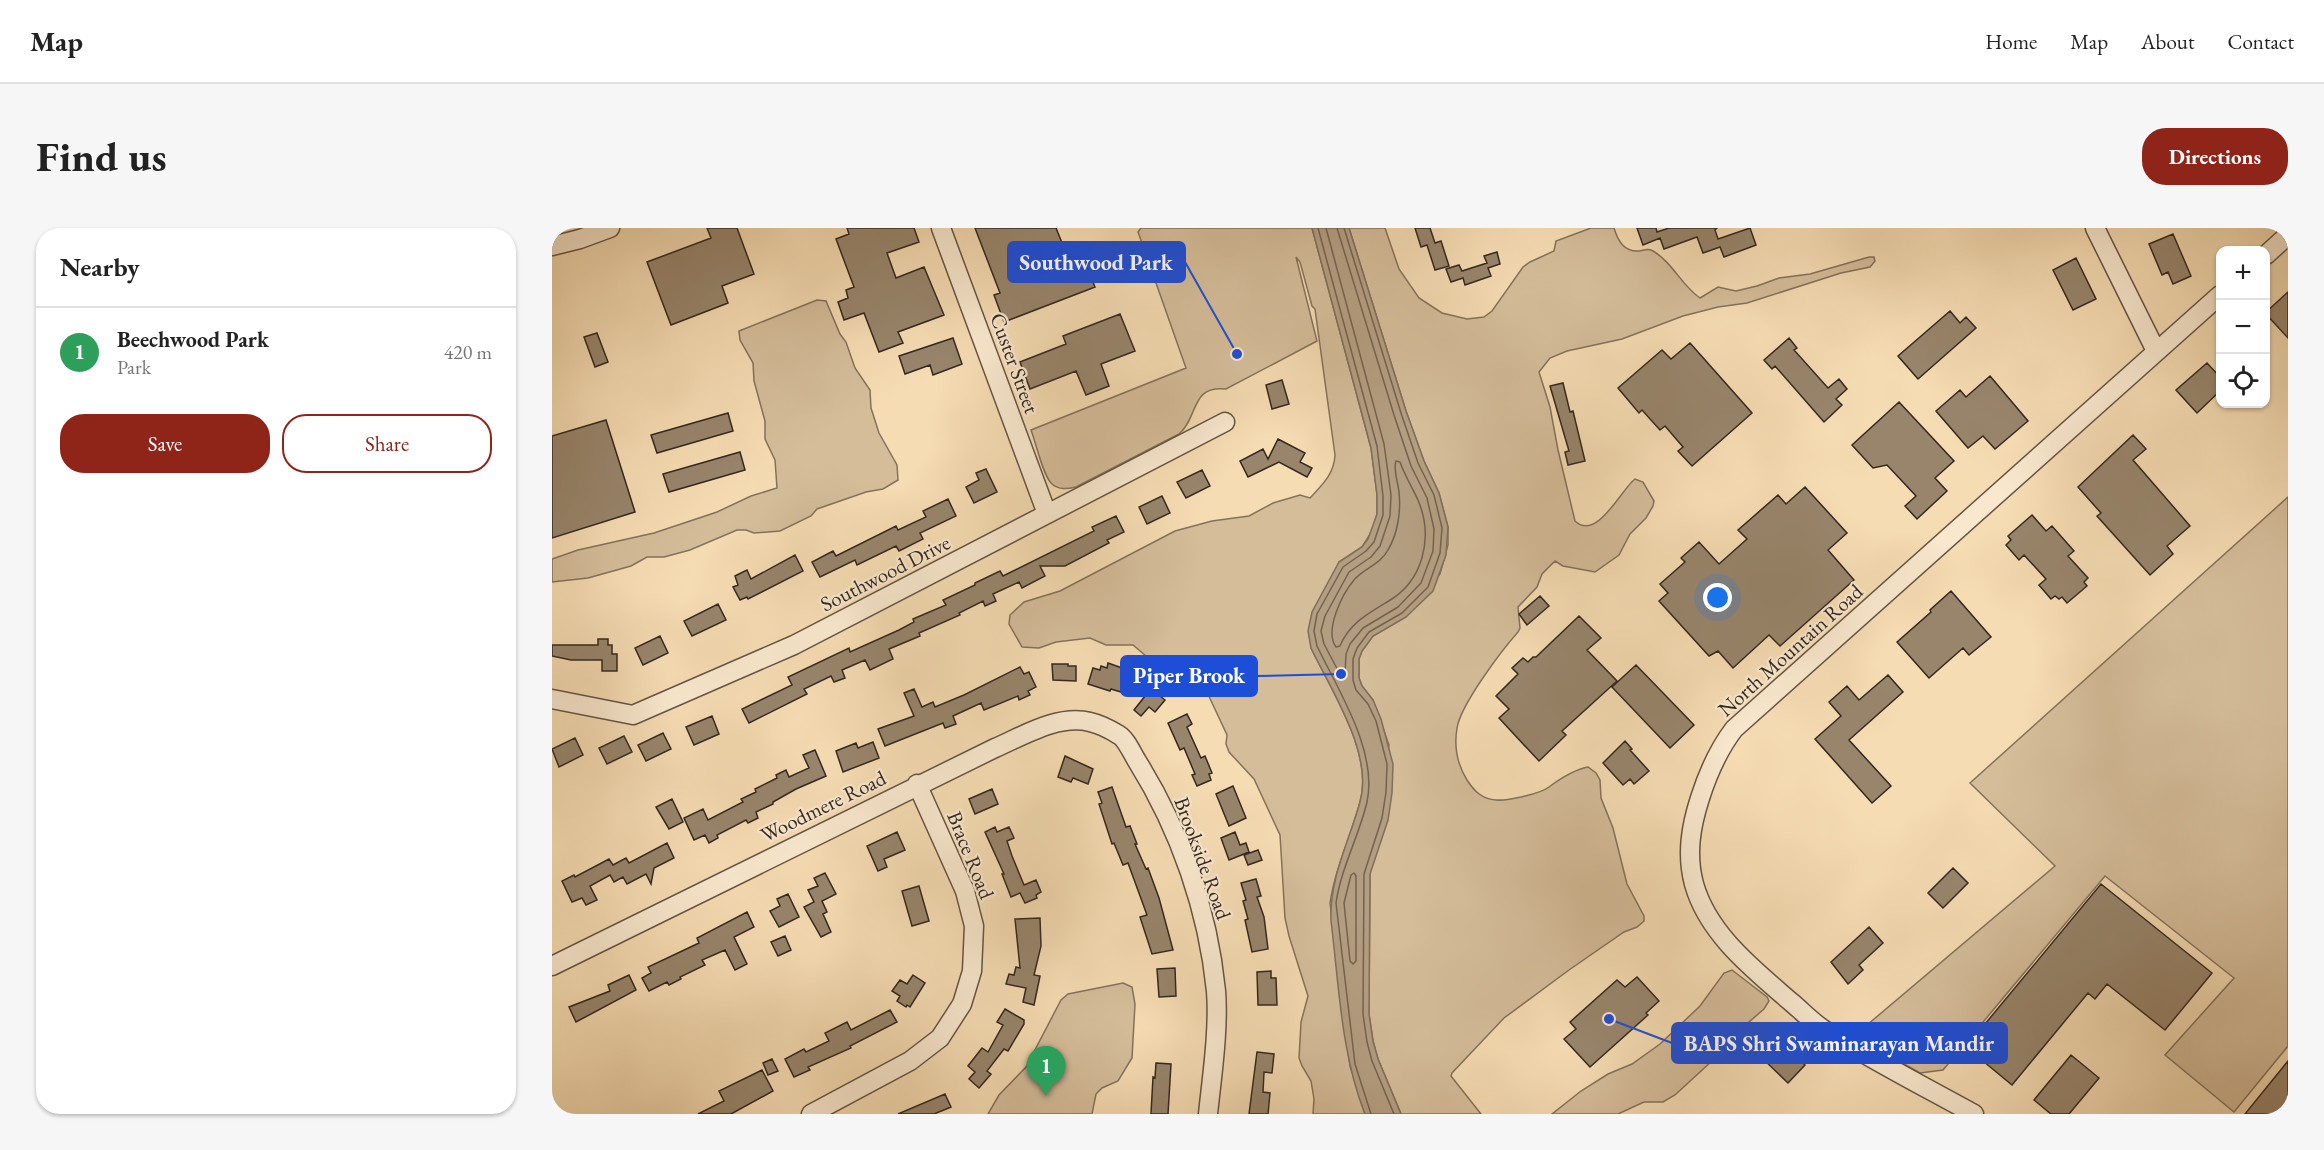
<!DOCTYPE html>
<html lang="en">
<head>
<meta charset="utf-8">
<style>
	:root { --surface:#fff; --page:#f6f6f6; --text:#222; --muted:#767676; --line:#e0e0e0; --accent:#8f2418 }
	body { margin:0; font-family:"EB Garamond",serif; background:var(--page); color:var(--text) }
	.controls { position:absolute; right:18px; top:18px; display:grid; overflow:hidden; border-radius:12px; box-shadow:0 2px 4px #0004 }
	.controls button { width:54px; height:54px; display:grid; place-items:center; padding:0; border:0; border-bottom:2px solid var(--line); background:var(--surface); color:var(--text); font:30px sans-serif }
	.you { position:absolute; left:1166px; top:370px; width:21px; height:21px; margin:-15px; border:4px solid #fff; border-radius:50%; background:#1a73e8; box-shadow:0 0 0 9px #1a73e833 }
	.badge { display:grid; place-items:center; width:39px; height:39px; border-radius:50%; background:var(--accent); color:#fff; font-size:20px; font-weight:700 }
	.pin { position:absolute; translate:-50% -50px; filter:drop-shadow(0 2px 3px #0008) }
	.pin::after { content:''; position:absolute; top:32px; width:21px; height:18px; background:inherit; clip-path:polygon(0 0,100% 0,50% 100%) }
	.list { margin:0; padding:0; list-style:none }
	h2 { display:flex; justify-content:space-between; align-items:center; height:78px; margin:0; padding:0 24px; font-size:26px }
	h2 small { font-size:20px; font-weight:400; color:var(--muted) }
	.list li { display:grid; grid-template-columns:39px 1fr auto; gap:18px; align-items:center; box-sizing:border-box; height:90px; padding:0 24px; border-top:2px solid var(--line) }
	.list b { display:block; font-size:22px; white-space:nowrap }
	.list p { margin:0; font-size:20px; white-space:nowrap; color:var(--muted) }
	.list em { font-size:20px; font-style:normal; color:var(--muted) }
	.actions { display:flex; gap:12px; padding:18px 24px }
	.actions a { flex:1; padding:14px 0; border:2px solid var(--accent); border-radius:24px; text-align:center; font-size:21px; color:var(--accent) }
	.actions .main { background:var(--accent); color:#fff }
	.icon { flex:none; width:33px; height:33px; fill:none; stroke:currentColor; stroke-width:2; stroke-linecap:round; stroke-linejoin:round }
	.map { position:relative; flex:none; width:1736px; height:886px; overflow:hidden; border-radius:24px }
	header { display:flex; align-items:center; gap:36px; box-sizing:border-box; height:84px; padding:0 30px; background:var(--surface); border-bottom:2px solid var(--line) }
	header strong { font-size:28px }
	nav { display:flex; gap:33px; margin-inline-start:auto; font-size:21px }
	.intro { display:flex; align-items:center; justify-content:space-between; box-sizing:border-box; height:144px; padding:0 36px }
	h1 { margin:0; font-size:42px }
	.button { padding:15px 27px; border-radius:24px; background:var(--accent); color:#fff; font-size:21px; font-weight:700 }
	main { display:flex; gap:36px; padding:0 36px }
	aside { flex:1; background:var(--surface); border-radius:24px; box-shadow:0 2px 4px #0004 }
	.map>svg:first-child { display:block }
</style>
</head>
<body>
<header>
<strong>Map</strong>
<nav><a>Home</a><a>Map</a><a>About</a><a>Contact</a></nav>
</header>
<div class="intro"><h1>Find us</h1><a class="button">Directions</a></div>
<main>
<aside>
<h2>Nearby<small></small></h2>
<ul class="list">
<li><span class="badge" style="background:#2e9e5b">1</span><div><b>Beechwood Park</b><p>Park</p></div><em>420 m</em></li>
</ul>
<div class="actions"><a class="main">Save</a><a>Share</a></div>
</aside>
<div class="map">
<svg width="1736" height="886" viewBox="0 0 1736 886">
	<rect width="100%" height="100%" fill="#f6dcb3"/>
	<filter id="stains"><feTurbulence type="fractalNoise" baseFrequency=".00333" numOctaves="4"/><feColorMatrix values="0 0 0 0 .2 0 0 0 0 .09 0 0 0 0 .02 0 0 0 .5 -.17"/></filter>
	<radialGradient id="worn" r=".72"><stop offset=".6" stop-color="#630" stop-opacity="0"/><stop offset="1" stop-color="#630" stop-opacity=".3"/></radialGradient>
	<path fill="#d5bd9a" stroke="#84725c" stroke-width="1.5" d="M589,0H760L819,220L825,267V286L820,303L810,319L787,334L759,420C779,462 822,526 808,574C799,608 783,640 778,675L798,838L813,886H761L762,871L759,853L750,838L747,830L749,794L756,768L737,708L733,690L728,607L702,551L677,524L674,516L675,507L647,447L620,452L612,448L601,434L581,417H554L538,410L504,414L487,420L470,419L457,396L458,387L472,374L508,363L623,303L660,293L697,288L721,275L748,267L758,270C771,256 782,246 783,227L763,81L760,78L748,34L744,29L765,113L674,161C638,157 647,189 627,206L524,259C515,261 507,262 500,256C491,248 484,215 479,202L634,140L586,4Z
		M797,0H833L847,41L867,70L890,85L915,91L932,89L940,83L971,39L978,34L1002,23L1004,13L1039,0H1062C1066,13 1072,24 1087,23C1093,22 1096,20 1101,23C1121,35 1130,58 1148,70L1166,59L1184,63L1205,58L1227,50L1258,46L1317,29H1322L1323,33L1318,39L1289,45L1195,75L1166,79L1131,88L1070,111L1015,123L998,130L987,144L998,179L1006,222L1023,293C1045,314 1070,260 1083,251L1091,254L1102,273L1101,278L1094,290L1078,306L1067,327L1043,344L1011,338L1003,333L990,346L985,359L966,379L968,400L966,404C950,422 909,476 905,500C902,518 905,536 915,552C922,563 930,571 944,572C955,573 988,566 997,559C1009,550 1021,542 1036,539L1044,545L1048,552L1049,570L1061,600L1075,656L1092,688V693L1085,699L1072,704L1017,742L952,790L900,845L899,848L929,886H849L826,831L821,813L817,786L818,646L837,517L821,472L810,458L807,450V431L810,423L821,408L854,389L888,346L896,317V299L887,265L872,233L854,183Z
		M265,72L274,73L288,106L294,114L303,140L318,162L319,180L327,205L345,237L346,252L331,261L314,264L265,281L259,288L228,303L202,305L194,302H185L138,322L112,329H95L79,338L36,350L0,354V331L26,322L102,305L165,284L199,268L225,260L223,232L213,211V193L202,153L201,135L188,112L187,103Z
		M1736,269V818L1682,884L1613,827L1682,750L1553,648L1391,842L1368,845L1302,808L1503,638L1418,555Z
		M1180,742L1215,769L1217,773L1212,781L1175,813L1161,832L1123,867L1111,874H1092L1066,886H1000L1029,863L1056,846L1080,836L1108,816L1148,778L1172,745Z
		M571,755L580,759L583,776L580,830L566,853L550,860L544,866L540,886H436L447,867L474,839L509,772L516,766Z"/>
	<path fill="#b49e81" stroke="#806e5a" stroke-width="1.5" d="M760,0H797L854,183L872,233L887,265L896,299L894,327L881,363L854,389L821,408L810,423L807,431V450L810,458L821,472L829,491L841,536L840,565L836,592L818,646L817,786L821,813L826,831L849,886H813C789,826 787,757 779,693C777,651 797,614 808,574C822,526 779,462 759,420L756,403L760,384L787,334L810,319L816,311L825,286V267L819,220Z"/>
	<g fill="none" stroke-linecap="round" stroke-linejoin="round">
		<path stroke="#746250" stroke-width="1.5" d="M766,0L825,218L831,268V287L822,314L814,323L791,339L765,386L762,403L765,418C786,462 826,523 815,574C807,608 789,640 784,675L803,836L819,886
			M774,0L832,216L839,267L838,288L828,318L819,329L797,344L773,388L769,403L772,416L790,450L793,447L794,426L798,416L811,400L846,379L869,355L881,323L882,301L875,270L859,238L842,187L785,0
			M792,0L849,185L866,235L882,267L890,300L888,325L876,359L850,385L817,404L805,420L801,431V452L804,462L816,476L824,493L835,536L834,564L830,590L812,646L811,786L815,814L820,833L842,886
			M844,233L848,234C853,248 860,259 866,272C882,310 871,354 835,374C815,386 797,396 788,418L784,419C772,403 790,366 802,352C812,340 828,337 836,322C846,305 849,283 847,264C846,254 841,242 844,233Z
			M802,645L804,648V733L801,736L798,733L792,675L799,647Z"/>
	</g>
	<path fill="#98856c" stroke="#33271f" stroke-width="1.5" d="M155,0H185L202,46L170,58L176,75L119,97L95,34L159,10Z
		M295,0H362L367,14L335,25L344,50L372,39L392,87L346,104L351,115L327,124L312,85L292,92L286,74L296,70L294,62L302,59L284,11L297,6Z
		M423,0H504L519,37L535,31L538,41L536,42L543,59L452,94L442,67L448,65Z
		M863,0H878L883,15L889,13L897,38L883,42L875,17L869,19Z
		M1085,0H1104L1105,4L1117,0H1165L1163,2L1166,11L1198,0L1204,17L1172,29L1168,19L1151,25L1145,9L1112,21L1108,10L1091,17Z
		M1621,6L1639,48L1621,56L1616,44L1610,47L1597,16Z
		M945,24L948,36L936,40L939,48L913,57L911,50L899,54L894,41L907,37L910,43L935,35L932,28Z
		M1524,30L1544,71L1521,82L1501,42Z
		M1736,64V110L1713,85Z
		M1398,83L1408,95L1414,89L1424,100L1366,151L1346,128Z
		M568,86L583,123L549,136L557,158L534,167L524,143L478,161L468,134L514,116L511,108Z
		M45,105L56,134L43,139L32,109Z
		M401,110L410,136L381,147L378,137L353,146L347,128Z
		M1237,110L1245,120L1242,122L1276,160L1287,151L1295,161L1284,171L1290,177L1272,194L1223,138L1220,141L1212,132Z
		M1138,115L1200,185L1140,238L1126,223L1131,219L1113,198L1108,202L1090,182L1087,185L1066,160L1110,122L1119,131Z
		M1655,135L1668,149V163L1645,185L1624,162Z
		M1438,148L1476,193L1443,221L1431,208L1416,220L1384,183L1408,162L1414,169Z
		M730,152L737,176L720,181L714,157Z
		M1011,155L1018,184L1021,183L1033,233L1016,237L1013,224L1017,223L998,158Z
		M1347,174L1402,233L1383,250L1395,263L1365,291L1353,278L1364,268L1335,237L1321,240L1300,217Z
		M176,185L181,203L105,225L99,207Z
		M54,192L83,284L0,310V208Z
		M1581,207L1594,221L1581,232L1638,298L1615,318L1621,326L1598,347L1545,288L1549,285L1526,259Z
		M726,211L753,225L748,234L760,240L755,249L727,234L696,249L688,233L711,221L716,231Z
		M188,224L193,242L117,264L111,246Z
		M434,241L445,264L422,275L414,259L427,252L424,245Z
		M650,242L658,258L634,270L625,254Z
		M1253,259L1295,305L1276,322L1302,352L1228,418L1217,407L1181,440L1166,423L1157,428L1107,373L1116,365L1108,356L1133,334L1129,330L1147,314L1167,336L1195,311L1186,302L1226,267L1234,276Z
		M610,268L618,285L595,296L587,279Z
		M396,271L404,288L368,305L371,311L347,323L344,318L305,337L303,332L268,349L260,334L281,323L284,328L344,298L346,302L374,289L371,283Z
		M1480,287L1494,303L1500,298L1522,323L1516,328L1536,350L1532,354L1535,358L1515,375L1510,369L1507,371L1503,368L1499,371L1487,357L1494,351L1472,327L1467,332L1454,317L1459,312L1456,308Z
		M564,288L572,304L555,312L557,315L513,338H488L493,348L470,360L467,354L441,366L444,373L433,378L431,373L407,385L408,387L367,405L368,408L337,421L341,431L318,442L313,432L290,442L293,450L282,454L279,448L252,461L255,466L197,495L190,481L240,457L236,449L297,420L298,424L347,402L362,394L361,391L394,377L391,372L423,357V355L448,343L451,348L542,303L540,299Z
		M243,327L251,343L196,371L195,369L188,372L181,359L186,357L183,348L195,342L199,351Z
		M1399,363L1439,409L1417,427L1411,420L1377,450L1345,414L1379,384L1378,382Z
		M988,368L997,378L975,397L967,386Z
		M166,376L174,392L140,408L132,393Z
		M1027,388L1049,410L1035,422L1065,453L1010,503L1014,507L987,533L947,490L957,481L944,468L966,446L960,440L971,430L976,434L981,429H984Z
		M108,408L116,425L91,437L83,420Z
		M46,411H56V417H60V426H65V443H50V432H19L0,428V417H46Z
		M556,435L573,441L572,445L575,446L569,464L559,461L558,463L536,456L541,440L548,442L549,438L555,440Z
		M500,436H516V438H524V453L501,452Z
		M1084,437L1142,497L1118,520L1060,459Z
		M468,439L472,446L477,444L484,459L476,463L478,467L467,472L466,468L432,482L429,475L401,488L404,496L393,500L391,495L333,518L326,501L362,488L352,465L362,461L370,479L381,474L383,479L412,467Z
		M1336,447L1351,464L1297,512L1339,558L1320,575L1263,511L1289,488L1277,474L1295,458L1307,472Z
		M609,448L617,454L607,467L613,472L603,484L597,479L589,488L582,482Z
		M635,486L640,496L635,499L649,530L653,528L660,545L657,546L659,552L645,558L640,547L643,546L632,520L628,522L616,495Z
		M160,488L167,506L142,517L134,499Z
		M111,505L119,521L94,533L86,517Z
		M72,508L80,524L55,536L47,520Z
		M23,510L31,527L7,539L0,521Z
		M1073,513L1080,521L1078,522L1097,543L1082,556L1078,551L1071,557L1051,535Z
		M321,514L327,530L291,544L284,523L304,515L306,520Z
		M263,522L274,548L244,561L221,574V576L204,584L206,590L196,595L194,592L165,607L166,610L157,615L153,607L142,612L132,590L151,581L156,592L191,574L189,571L204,564L203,561L225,550L224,547L234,542L237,549L257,540L251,527Z
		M513,528L541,541L536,556L521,550L519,554L506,549Z
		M681,558L694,590L677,598L664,566Z
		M560,559L574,599L578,598L585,616H583L594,641L596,640L607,670L621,722L600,726L588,689L595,687L576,635L571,637L562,615L560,616L547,576L550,575L546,564Z
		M440,561L446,576L423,586L417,571Z
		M120,571L131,594L117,601L104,579Z
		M443,599L445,604L457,599L462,610L455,613L460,628L472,657L484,652L489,664L484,667L485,670L473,675L468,665L459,669L450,646H452L433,604Z
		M345,604L353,622L332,631L335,639L326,643L315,618Z
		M683,604L688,617L694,615L697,624L677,632L669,610Z
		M115,615L122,630L102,640L99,656L94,646L75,656L71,649L62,654L58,647L38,658L45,672L34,677L30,670L20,674L10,653L22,647L23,649L57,631L61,637L74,630L77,635Z
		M706,622L710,632L696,637L692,627Z
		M1401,640L1416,655L1391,680L1376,665Z
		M273,645L284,666L270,673L275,684L271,686L279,704L269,709L252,679L262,674L256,662L266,658L262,650Z
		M704,651L709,668L705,669L712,689L716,721L700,724L693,692L696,691L691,673L694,672L689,655Z
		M1549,656L1660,745L1613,802L1555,756L1543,771L1536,765L1460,857L1414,819Z
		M367,658L377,693L360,698L350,663Z
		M236,666L247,689L227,699L218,683L228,678L225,671Z
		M195,684L202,699L182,709L195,736L183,742L173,722L150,732L153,737L128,749L129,751L117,757L115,754L97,763L90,750L99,745L96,739L147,715L145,710Z
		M488,690L489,718L482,747L488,748L482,777L471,774L474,760L454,756L457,746L462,747L464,739L468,740L463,691Z
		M1317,699L1331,715L1307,737L1311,742L1296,756L1279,734Z
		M233,708L239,722L226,728L219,714Z
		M623,740L624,768L607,769L605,741Z
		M719,743V750H724L725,777H706L705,744Z
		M77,747L84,762L24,794L17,779L58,763L56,757Z
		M361,747L373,755L358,779L355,777L354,779L345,773L348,768L340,763L348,752L355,756Z
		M1085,749L1107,773L1094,785L1096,787L1038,839L1012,811L1024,801L1018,794L1065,752L1073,759Z
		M453,781L472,792V796L456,823L452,821L435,843L439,846L427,860L417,851L423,844L416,838L430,820L436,824L451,797L445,794Z
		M338,782L345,794L298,818L299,820L256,839L258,842L242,849L233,831L252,821L254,824L277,813L273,805L295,794L299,802Z
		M1225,811L1253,837L1236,855L1208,828Z
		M705,824L722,826L720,845L712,844L711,864L718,865L716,886H697Z
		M1519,827L1547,850L1517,886H1499L1482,872Z
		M220,831L226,843L216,847L211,835Z
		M1736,833V886H1693Z
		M604,835L619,836L616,886H599L601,849L603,850Z
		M210,842L221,863L179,886H146L172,873L167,863Z
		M393,866L399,879L382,886H346Z"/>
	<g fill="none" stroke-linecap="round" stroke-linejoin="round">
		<defs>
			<path id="minor" d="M389,0L495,286
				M1543,0L1604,123
				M0,18L28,11L58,0
				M1714,27L1736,7
				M0,471L81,487L242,417L673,194
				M0,738L443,520C471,508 506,486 538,494C547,496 559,502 567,507C574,511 580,525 585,533C628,602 656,682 664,763C667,801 660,848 656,886
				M259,886L358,833L388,810L410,776L420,743L422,698L413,663L365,556
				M1422,886C1373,859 1322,833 1274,803C1262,796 1250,783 1239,774C1201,741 1156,706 1142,656C1134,626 1139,598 1148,570C1156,545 1166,522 1182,501L1668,67"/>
		</defs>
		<use href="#minor" stroke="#645444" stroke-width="21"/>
		<use href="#minor" stroke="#f9e8ce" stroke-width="18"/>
	</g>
	<g text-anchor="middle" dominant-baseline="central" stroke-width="4.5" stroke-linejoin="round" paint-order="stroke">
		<g font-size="21" fill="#33271f" stroke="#f9e8ce">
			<text transform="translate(463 135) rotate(70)">Custer Street</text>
			<text transform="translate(333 345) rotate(-27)">Southwood Drive</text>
			<text transform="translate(1238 422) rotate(-42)">North Mountain Road</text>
			<text transform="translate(271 578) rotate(-26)">Woodmere Road</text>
			<text transform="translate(419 627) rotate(68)">Brace Road</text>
			<text transform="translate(651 630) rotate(70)">Brookside Road</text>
		</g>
	</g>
	<path fill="none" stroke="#1d4ed8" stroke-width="2" d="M685 126L633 34M789 446L705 448M1057 791L1120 815"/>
	<g fill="#1d4ed8" stroke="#f9e8ce" stroke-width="2">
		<circle cx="685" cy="126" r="6"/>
		<circle cx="789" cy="446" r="6"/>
		<circle cx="1057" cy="791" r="6"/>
	</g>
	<g fill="#1d4ed8" stroke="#1d4ed8" stroke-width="2">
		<rect x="456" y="14" width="177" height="40" rx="6"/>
		<rect x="569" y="428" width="136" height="40" rx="6"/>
		<rect x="1120" y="795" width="335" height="40" rx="6"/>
	</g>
	<g font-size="22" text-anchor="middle" font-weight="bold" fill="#fff">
		<text x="544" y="42">Southwood Park</text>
		<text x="637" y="455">Piper Brook</text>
		<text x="1287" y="823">BAPS Shri Swaminarayan Mandir</text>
	</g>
	<rect width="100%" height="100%" filter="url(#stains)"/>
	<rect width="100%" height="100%" fill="url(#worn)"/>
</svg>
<div class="controls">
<button>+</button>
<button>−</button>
<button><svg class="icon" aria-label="locate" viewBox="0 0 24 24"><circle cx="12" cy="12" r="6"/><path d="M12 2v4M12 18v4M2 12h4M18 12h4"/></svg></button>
</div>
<div class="you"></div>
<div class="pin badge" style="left:494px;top:868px;background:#2e9e5b">1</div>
</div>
</main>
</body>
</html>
